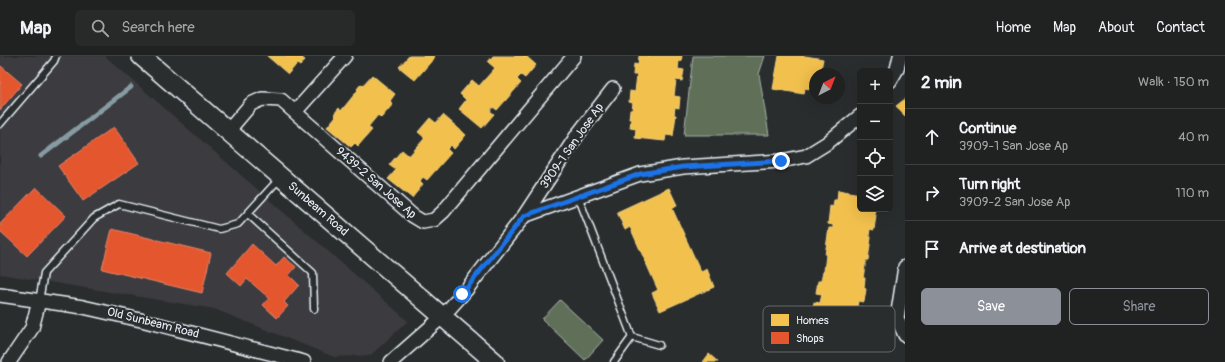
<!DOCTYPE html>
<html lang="en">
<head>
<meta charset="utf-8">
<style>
	:root { --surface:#202222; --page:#282a2a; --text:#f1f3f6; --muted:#a2a4a5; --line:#3d3f40; --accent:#8c9099 }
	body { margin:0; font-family:Pangolin,sans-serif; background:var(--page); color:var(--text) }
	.controls { position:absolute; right:12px; top:12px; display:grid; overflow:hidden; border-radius:6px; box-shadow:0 4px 16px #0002 }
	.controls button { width:36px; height:36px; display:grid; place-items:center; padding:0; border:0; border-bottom:1px solid var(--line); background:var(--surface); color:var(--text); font:20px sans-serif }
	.compass { position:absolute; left:809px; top:12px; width:36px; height:36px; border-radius:50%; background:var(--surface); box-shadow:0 4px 16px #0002; rotate:42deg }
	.stop { position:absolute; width:12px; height:12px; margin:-9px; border:3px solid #1a73e8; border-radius:50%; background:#fff }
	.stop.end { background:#1a73e8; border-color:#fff; box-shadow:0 1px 4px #0008 }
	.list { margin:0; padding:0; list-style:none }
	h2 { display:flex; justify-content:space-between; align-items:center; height:52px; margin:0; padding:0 16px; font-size:17px }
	h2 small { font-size:13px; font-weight:400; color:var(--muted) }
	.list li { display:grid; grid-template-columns:26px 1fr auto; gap:12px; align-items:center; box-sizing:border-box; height:56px; padding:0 16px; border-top:1px solid var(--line) }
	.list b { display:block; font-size:15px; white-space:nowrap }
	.list p { margin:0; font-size:13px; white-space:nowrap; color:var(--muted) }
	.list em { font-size:13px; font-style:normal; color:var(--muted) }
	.actions { display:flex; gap:8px; padding:12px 16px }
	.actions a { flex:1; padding:9px 0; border:1px solid var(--accent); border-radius:6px; text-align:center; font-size:14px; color:var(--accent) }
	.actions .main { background:var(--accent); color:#fff }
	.icon { flex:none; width:22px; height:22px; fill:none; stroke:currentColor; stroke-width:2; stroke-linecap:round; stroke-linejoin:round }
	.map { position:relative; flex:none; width:905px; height:306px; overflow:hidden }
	header { display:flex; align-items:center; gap:24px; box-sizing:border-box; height:56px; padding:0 20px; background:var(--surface); border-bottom:1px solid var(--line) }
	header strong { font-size:19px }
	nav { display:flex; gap:22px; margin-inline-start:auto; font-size:14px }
	.search { width:280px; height:36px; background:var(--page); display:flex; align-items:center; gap:10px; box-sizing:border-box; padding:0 14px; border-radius:6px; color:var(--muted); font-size:15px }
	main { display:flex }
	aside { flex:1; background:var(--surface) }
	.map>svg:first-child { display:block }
</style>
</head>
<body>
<header>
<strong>Map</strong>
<div class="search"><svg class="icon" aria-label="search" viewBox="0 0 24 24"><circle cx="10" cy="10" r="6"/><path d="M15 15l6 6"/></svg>Search here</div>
<nav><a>Home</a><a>Map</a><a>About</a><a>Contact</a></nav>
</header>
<main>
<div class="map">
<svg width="905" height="306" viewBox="0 0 905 306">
	<rect width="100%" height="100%" fill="#2a2d2e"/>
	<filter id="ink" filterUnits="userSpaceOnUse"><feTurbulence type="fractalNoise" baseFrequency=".025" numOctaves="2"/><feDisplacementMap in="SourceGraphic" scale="8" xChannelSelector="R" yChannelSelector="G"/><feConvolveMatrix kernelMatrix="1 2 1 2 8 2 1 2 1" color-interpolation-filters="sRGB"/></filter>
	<g filter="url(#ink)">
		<path fill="#3a3a3f" d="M0,0H105L408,265L371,299L334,301L214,253L0,218Z"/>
		<path fill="#607058" stroke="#a4b0a8" d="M693,0H765L759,18L769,79H684Z
			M560,244L603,284L585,304L542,263Z"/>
		<path fill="#f2c14e" stroke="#efcf81" d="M267,0H303L302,2L305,4L300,10L297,8L288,18Z
			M409,0H434L435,1L415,24L399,11Z
			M493,0H526L536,9L525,22L521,19L517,23L521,27L497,54L493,51L490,55L494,58L482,72L459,53L466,44L460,38L472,24L479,30L495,12L488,6Z
			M639,0H682L681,5H679L678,13L684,14L682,25L676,24L674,40L680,41L679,52L675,51L674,59H676L673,80L666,79L665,85L635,82L636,73L630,72L631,63H629L630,54H632L633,47L629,46L630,35L635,36L637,19H633L634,8L638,9Z
			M779,0H805L823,3L820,18H815V34L805,32L804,38L773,33Z
			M372,19L395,38L390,45L393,48L381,62L378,59L368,71L372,74L358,90L355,87L351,91L327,71L336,60L334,58L339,52L341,55L358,34L357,33L361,28L363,29Z
			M905,43V60L896,50Z
			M443,59L466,79L454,93L451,89L447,93L451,97L427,124L423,121L420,125L423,128L412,142L388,123L396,114L389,109L402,94L409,100L425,82L418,76L430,62L436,67Z
			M669,132L677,149L672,152L701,216L707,213L714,231L660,255L652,237L658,234L630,171L625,174L617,156Z
			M838,134L860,138V153H875L874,159H876L874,174L870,173L869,180L871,181L868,204H866L863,222H865L864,232L866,233L864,246L858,245L857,251H861L859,267H858L857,275L853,274L852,283L816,278L817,269H814L816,259L812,258L814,246L820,247L822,238L816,237L818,225H821L823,216L824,215L826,199H825L829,172H833V169L828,168L830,150L833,151L834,144H837Z
			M709,298L718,306H703Z"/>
		<path fill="#e4572e" stroke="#e5856b" d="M1,10L22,28L0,54V12Z
			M114,71L139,107L83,145L58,110Z
			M36,131L66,160L27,200L0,175V168Z
			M112,173L211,197L202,237L102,213Z
			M252,188L276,210L284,201L296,211L289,219L299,229L284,246L288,250L277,262L263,249L269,242L247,223L241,230L227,217Z"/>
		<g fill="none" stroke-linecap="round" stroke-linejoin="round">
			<path stroke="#869ca2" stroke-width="5" d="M41,100L131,31"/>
			<defs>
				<path id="lane" d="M0,68L54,5L56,0
					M578,140L632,281L614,306
					M248,158L313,217L314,253
					M39,245L44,217L94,162L119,148L219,173L238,168L280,122
					M632,281L659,289"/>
				<path id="street" d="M890,25L897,13L900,0
					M295,56L345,0
					M228,75L251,48L262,43L281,44L413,160L423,166L434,164L443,156L574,0
					M524,160L640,118L683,111L781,105L806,100L827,87L860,60
					M905,211L897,262L905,279
					M0,239L83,251L145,265L304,306
					M9,306L32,272L39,245
					M391,306L442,261L466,234L524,160L578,78L613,33"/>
				<path id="secondary" d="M141,0L495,306"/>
			</defs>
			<use href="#lane" stroke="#e8f1f8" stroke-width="9"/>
			<use href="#street" stroke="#e8f1f8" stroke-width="16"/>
			<use href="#secondary" stroke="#e8f1f8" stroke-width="21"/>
			<use href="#lane" stroke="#2a2d2e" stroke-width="6"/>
			<use href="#street" stroke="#2a2d2e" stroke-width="13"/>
			<use href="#secondary" stroke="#2a2d2e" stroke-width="18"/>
		</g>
	</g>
	<g fill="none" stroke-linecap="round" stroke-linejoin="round" filter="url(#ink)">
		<path stroke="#1a73e8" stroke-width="5" d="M462,238L524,160L640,118L683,111L781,105"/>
	</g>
	<g text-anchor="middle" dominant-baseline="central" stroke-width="4" stroke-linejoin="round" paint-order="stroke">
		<g font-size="12" fill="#e8f1f8" stroke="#2a2d2e">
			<text transform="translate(572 90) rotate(-55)">3909-1 San Jose Ap</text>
			<text transform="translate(376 127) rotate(41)">9439-2 San Jose Ap</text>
			<text transform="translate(318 153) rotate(41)">Sunbeam Road</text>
			<text transform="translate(153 267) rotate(14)">Old Sunbeam Road</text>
		</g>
	</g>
	<rect x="763" y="250" width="132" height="46" rx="6" fill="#2a2d2e" stroke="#63686b" stroke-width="1"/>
	<rect x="771" y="258" width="18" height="12" fill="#f2c14e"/>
	<rect x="771" y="276" width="18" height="12" fill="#e4572e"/>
	<g font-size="11" fill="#e8f1f8">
		<text x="796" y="268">Homes</text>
		<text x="796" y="286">Shops</text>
	</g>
</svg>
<div class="controls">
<button>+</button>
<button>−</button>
<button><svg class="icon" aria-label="locate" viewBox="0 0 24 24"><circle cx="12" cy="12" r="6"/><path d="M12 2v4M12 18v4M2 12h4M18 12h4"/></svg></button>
<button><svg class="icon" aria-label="layers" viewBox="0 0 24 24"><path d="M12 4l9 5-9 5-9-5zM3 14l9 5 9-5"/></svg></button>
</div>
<svg class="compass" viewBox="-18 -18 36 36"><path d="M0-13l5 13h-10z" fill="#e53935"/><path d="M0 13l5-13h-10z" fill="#a2a4a5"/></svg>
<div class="stop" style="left:462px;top:238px"></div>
<div class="stop end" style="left:781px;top:105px"></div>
</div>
<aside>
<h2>2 min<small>Walk · 150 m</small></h2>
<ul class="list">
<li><svg class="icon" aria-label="ahead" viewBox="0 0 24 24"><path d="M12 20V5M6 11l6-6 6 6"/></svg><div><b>Continue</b><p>3909-1 San Jose Ap</p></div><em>40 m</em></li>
<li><svg class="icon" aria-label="right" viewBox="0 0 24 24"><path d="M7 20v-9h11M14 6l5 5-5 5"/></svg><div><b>Turn right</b><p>3909-2 San Jose Ap</p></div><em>110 m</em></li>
<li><svg class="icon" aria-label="arrive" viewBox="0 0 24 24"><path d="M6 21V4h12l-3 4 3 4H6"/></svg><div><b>Arrive at destination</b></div></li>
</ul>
<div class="actions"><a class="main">Save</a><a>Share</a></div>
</aside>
</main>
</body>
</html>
